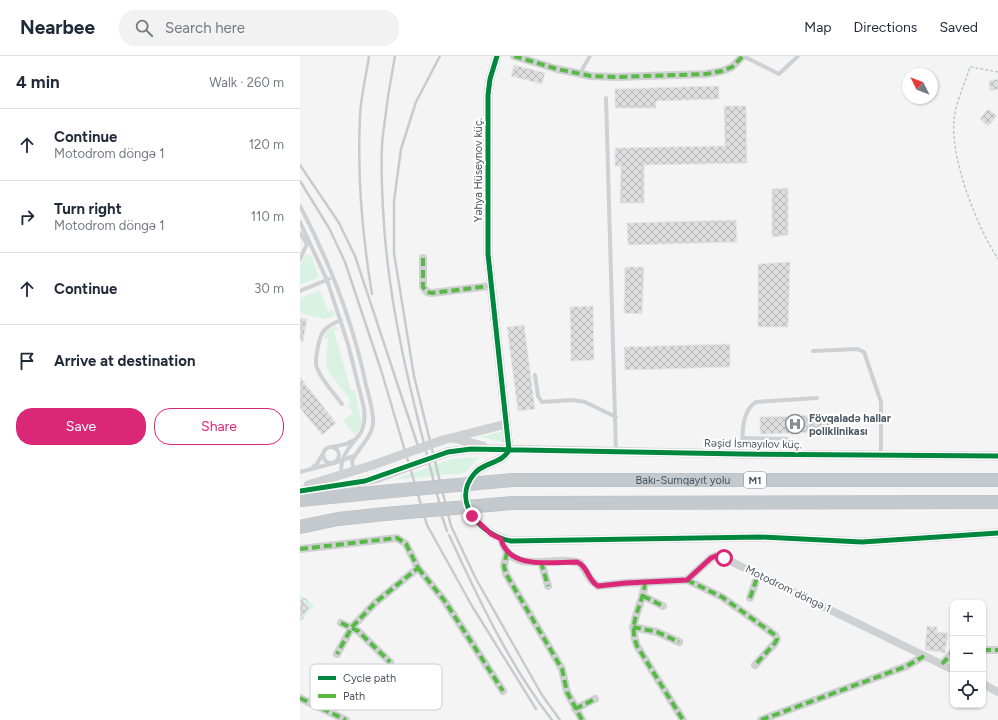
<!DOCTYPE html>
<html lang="en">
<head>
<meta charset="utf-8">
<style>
	:root { --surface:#fff; --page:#f2f2f3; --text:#1f2937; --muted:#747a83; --line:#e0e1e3; --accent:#db2777 }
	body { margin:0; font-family:Figtree,sans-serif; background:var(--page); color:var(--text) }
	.controls { position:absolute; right:12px; bottom:12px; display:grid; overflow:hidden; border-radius:8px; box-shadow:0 1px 3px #0004 }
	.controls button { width:36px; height:36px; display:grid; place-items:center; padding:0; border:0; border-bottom:1px solid var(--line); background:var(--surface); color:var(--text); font:20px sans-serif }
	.compass { position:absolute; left:602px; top:12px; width:36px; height:36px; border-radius:50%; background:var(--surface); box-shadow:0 1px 3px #0004; rotate:312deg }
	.stop { position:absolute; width:12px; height:12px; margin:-9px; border:3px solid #db2777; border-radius:50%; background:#fff }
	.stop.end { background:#db2777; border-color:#fff; box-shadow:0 1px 4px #0008 }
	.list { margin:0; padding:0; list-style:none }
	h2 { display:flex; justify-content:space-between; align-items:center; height:52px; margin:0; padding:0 16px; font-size:17px }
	h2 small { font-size:13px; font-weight:400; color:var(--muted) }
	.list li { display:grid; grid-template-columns:26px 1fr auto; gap:12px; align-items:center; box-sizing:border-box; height:72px; padding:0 16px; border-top:1px solid var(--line) }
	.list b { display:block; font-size:15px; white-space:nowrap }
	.list p { margin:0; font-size:13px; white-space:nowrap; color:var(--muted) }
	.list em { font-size:13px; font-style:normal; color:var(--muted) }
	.actions { display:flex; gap:8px; padding:12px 16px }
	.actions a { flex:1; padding:9px 0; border:1px solid var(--accent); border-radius:16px; text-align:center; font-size:14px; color:var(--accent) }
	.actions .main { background:var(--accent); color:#fff }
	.icon { flex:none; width:22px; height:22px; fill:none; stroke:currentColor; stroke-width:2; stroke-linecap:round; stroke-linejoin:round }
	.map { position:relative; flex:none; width:698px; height:664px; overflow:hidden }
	header { display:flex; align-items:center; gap:24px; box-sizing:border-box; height:56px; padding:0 20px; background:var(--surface); border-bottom:1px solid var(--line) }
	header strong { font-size:19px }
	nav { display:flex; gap:22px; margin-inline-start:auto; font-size:14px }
	.search { width:280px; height:36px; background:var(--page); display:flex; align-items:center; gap:10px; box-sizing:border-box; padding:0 14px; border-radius:16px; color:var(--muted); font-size:15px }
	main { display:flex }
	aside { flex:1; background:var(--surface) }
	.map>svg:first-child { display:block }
</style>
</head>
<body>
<header>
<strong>Nearbee</strong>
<div class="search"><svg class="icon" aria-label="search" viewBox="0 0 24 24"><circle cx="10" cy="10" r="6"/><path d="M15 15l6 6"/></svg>Search here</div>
<nav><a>Map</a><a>Directions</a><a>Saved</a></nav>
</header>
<main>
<aside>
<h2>4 min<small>Walk · 260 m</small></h2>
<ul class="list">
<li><svg class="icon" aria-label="ahead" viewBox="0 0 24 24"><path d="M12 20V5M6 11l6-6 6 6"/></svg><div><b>Continue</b><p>Motodrom döngə 1</p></div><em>120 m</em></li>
<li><svg class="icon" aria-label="right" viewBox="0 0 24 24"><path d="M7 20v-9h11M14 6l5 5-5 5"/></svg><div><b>Turn right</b><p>Motodrom döngə 1</p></div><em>110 m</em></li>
<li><svg class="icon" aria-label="ahead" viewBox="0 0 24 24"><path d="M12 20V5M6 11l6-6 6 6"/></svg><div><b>Continue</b></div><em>30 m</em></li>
<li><svg class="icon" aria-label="arrive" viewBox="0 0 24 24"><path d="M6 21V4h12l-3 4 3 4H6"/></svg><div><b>Arrive at destination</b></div></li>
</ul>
<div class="actions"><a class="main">Save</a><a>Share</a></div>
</aside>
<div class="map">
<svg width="698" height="664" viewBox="0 0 698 664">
	<defs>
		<pattern id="forest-crowns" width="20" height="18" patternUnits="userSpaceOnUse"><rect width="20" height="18" fill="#d9f2e3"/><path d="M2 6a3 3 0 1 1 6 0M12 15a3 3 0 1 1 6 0" fill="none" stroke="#b2c7bb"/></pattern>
		<pattern id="building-cross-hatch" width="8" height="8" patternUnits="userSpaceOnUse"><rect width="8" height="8" fill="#ddddde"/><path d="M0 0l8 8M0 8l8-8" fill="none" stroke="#b5b6b7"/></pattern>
	</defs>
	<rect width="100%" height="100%" fill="#f4f4f4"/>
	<path fill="#d9f2e3" d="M6,199H11L19,221L0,229V209Z
		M20,234L28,256L32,254L35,260L25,263L0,257V242Z
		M35,270L39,273L34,275L51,335L55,334L62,369L55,379L43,364L53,357L48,349L51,345L28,315L26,308L28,282H24L26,276Z
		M204,375V386L180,381Z
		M179,401L165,417L93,424L151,403Z"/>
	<path fill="url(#forest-crowns)" d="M0,538L14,550L0,566Z"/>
	<path fill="url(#building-cross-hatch)" stroke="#e5e6e7" d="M214,9L245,17L242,28L211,20Z
		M698,23V33L690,35L689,25Z
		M419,30V43L356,45V52H315V33Z
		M424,50H446L447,107L344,109V147H320L321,110H315V92L425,90Z
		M688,53L697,60L688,70L680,63Z
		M488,132V179L472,181V133Z
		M436,164L437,186L328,189L327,167Z
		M490,206L488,271H458V208Z
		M325,211H344L342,258L324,257Z
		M293,250L294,304L271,305L270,251Z
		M0,262L7,263L3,286L0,285Z
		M224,269L235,353L218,355L207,271Z
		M430,288V311L325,314L324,291Z
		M0,321L36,367L22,379L0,352Z
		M531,359V376L460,378V361Z
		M0,543L9,552L0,562Z
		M627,570L637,571V576L648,577L645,597L625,594Z"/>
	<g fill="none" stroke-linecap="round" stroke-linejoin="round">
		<defs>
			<g id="trunk">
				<path id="s1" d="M212,424H698"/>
				<path d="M0,444L81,436"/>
				<path d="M213,447L698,446"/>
				<path d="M0,471L38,463L85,458"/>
			</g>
		</defs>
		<use href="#trunk" stroke="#b9bec3" stroke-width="14"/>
		<path stroke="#bcc7c4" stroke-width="1.5" stroke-dasharray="3 2" stroke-linecap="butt" d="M698,16L670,11C665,27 655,48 654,64C650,102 677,171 698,203"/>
		<path stroke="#ced0d2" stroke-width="4" d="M443,0L479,18L498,0
			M280,17L290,0
			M306,42L316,396
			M0,150C30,207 53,266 66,329C69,341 74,356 73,368C71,383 58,392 52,405L54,415
			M0,166L27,224L48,288L64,352C68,382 51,381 43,403C41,408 41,414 41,419
			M0,177L7,188L0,203
			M0,235L29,223
			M41,264C22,272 20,277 17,296C16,302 15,307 17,312C22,325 34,337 42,348
			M513,295L557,293L564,296L581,346V399
			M235,319L238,340L242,346L272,344L285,346L316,361
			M443,382L487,383
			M23 399a8 8 0 1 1 16 0a8 8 0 1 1-16 0Z
			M32,391L46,388L56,383
			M442,398C443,380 440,356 456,346L517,342
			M13,411L17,408L22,399
			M0,416L34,407L54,400"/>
		<path stroke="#ced0d2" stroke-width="8" d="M214,0L257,13L291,20L317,21L406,18L422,15L432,11L443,0
			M123,202V231L127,236L132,237L190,230
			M201,483C212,522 254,498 280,507L292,525L298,530L325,527L387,524L411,502L416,500L424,502C500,540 577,576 653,614
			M0,493L97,482L106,488L118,512L76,546L52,571L37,598
			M207,496L204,510L206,518L262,613L267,636L282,664
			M241,506L248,530
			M118,512L144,544L203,635
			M387,524L422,541L475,579L477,583L475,587L455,609
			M345,526C343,551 327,565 337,590L383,664
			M343,540L363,550
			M450,542L458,519
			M41,567L58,575L90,606
			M333,571L357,576L379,586
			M683,594H698
			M642,608L653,596
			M683,628L698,636
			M0,642L46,664
			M275,653L295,643
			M461,664L607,610L624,600"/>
		<path stroke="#ced0d2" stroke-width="9" d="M197,0L190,23L188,39V198L209,394C202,408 183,406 174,418C150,447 183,480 211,485L460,481L562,486L698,477
			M153,382L183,390
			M143,384L206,368
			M148,396L171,393H194L442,398L698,400
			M8,429L73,409
			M0,435L47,429L78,422"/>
		<use href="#trunk" stroke="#c4c9cd" stroke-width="13"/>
		<path stroke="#c9cacc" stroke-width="2.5" d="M69,0C66,20 61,40 60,60C57,121 62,178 72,238
			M95,0C90,26 86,52 83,78C80,103 82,128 83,153C88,256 115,354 141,453
			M140,0L116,46L101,93L94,145V197L114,320L151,470L176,523L242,639L260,664
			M0,109L39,167L55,200L120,396
			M0,125L29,172L45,206L81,314L127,469L172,550L236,653
			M138,449L147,475
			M149,479C178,542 210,610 252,664"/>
		<defs>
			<path id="trunk-bridge" d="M81,436L212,424
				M85,458L213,447"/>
		</defs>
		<use href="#trunk-bridge" stroke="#b9bec3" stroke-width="14" stroke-linecap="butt"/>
		<path stroke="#ced0d2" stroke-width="9" d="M73,409L143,384
			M78,422L148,396"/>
		<use href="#trunk-bridge" stroke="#c4c9cd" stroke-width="13"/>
		<path stroke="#58b947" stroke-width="4" stroke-dasharray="8 4" stroke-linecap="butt" d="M214,0L257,13L291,20L317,21L406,18L422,15L432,11L443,0
			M123,202V231L127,236L132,237L190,230
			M0,493L97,482L106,488L118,512L76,546L52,571L37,598
			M207,496L204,510L206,518L262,613L267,636L282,664
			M241,506L248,530
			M118,512L144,544L203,635
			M387,524L422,541L475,579L477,583L475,587L455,609
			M345,526C343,551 327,565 337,590L383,664
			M343,540L363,550
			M450,542L458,519
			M41,567L58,575L90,606
			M333,571L357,576L379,586
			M683,594H698
			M642,608L653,596
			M0,642L46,664
			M275,653L295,643
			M461,664L607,610L624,600"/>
		<defs>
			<path id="cycleway" d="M197,0L190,23L188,39V198L209,394C202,408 183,406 174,418C150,447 183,480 211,485L460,481L562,486L698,477
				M0,435L65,425L148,396L171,393L442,398L698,400"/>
		</defs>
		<use href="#cycleway" stroke="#fff" stroke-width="8"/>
		<use href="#cycleway" stroke="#00873e" stroke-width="5"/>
	</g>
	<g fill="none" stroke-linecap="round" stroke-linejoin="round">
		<path stroke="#db2777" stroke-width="5" d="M172,460L191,478L201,483C209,514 251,506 277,506C288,510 288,525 298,530L326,527L387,524L411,502L416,500L424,502"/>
	</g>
	<defs>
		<symbol id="hospital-ring" viewBox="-11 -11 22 22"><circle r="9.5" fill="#fff" stroke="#868d94" stroke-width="1.5"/><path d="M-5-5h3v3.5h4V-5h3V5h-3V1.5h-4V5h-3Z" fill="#868d94"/></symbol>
	</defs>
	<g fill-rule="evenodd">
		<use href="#hospital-ring" x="484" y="357" width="22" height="22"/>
	</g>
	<g text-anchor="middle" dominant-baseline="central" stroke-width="4" stroke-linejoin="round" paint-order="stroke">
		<rect fill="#fff" stroke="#808990" stroke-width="1" x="444" y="416" width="22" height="16" rx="3"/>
		<g font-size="10" font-weight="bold" fill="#4a5661">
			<text x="455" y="424">M1</text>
		</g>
		<g font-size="11" fill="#4a5661" stroke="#fff">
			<text transform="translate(178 114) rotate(-90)">Yəhya Hüseynov küç.</text>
			<text transform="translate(453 388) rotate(1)">Rəşid İsmayılov küç.</text>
			<text stroke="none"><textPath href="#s1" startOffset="171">Bakı-Sumqayıt yolu</textPath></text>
			<text transform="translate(488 533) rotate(26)">Motodrom döngə 1</text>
		</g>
		<g font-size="11" font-weight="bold" fill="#4a5661" stroke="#fff" text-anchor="start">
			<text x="509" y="362">Fövqaladə hallar<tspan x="509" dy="13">poliklinikası</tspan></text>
		</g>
	</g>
	<rect x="10" y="608" width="132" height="46" rx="6" fill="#fff" stroke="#c9ccd0" stroke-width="1"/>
	<rect x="18" y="620" width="18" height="4" fill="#00873e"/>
	<rect x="18" y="638" width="18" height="4" fill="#58b947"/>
	<g font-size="11" fill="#4a5661">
		<text x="43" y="626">Cycle path</text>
		<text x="43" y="644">Path</text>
	</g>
</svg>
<div class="controls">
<button>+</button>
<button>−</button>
<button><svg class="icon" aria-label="locate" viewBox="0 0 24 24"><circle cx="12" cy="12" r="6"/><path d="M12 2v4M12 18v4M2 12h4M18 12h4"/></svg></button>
</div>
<svg class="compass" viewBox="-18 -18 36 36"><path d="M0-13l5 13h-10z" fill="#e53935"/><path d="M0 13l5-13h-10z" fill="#747a83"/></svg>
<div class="stop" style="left:424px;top:502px"></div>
<div class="stop end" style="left:172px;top:460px"></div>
</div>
</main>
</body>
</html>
